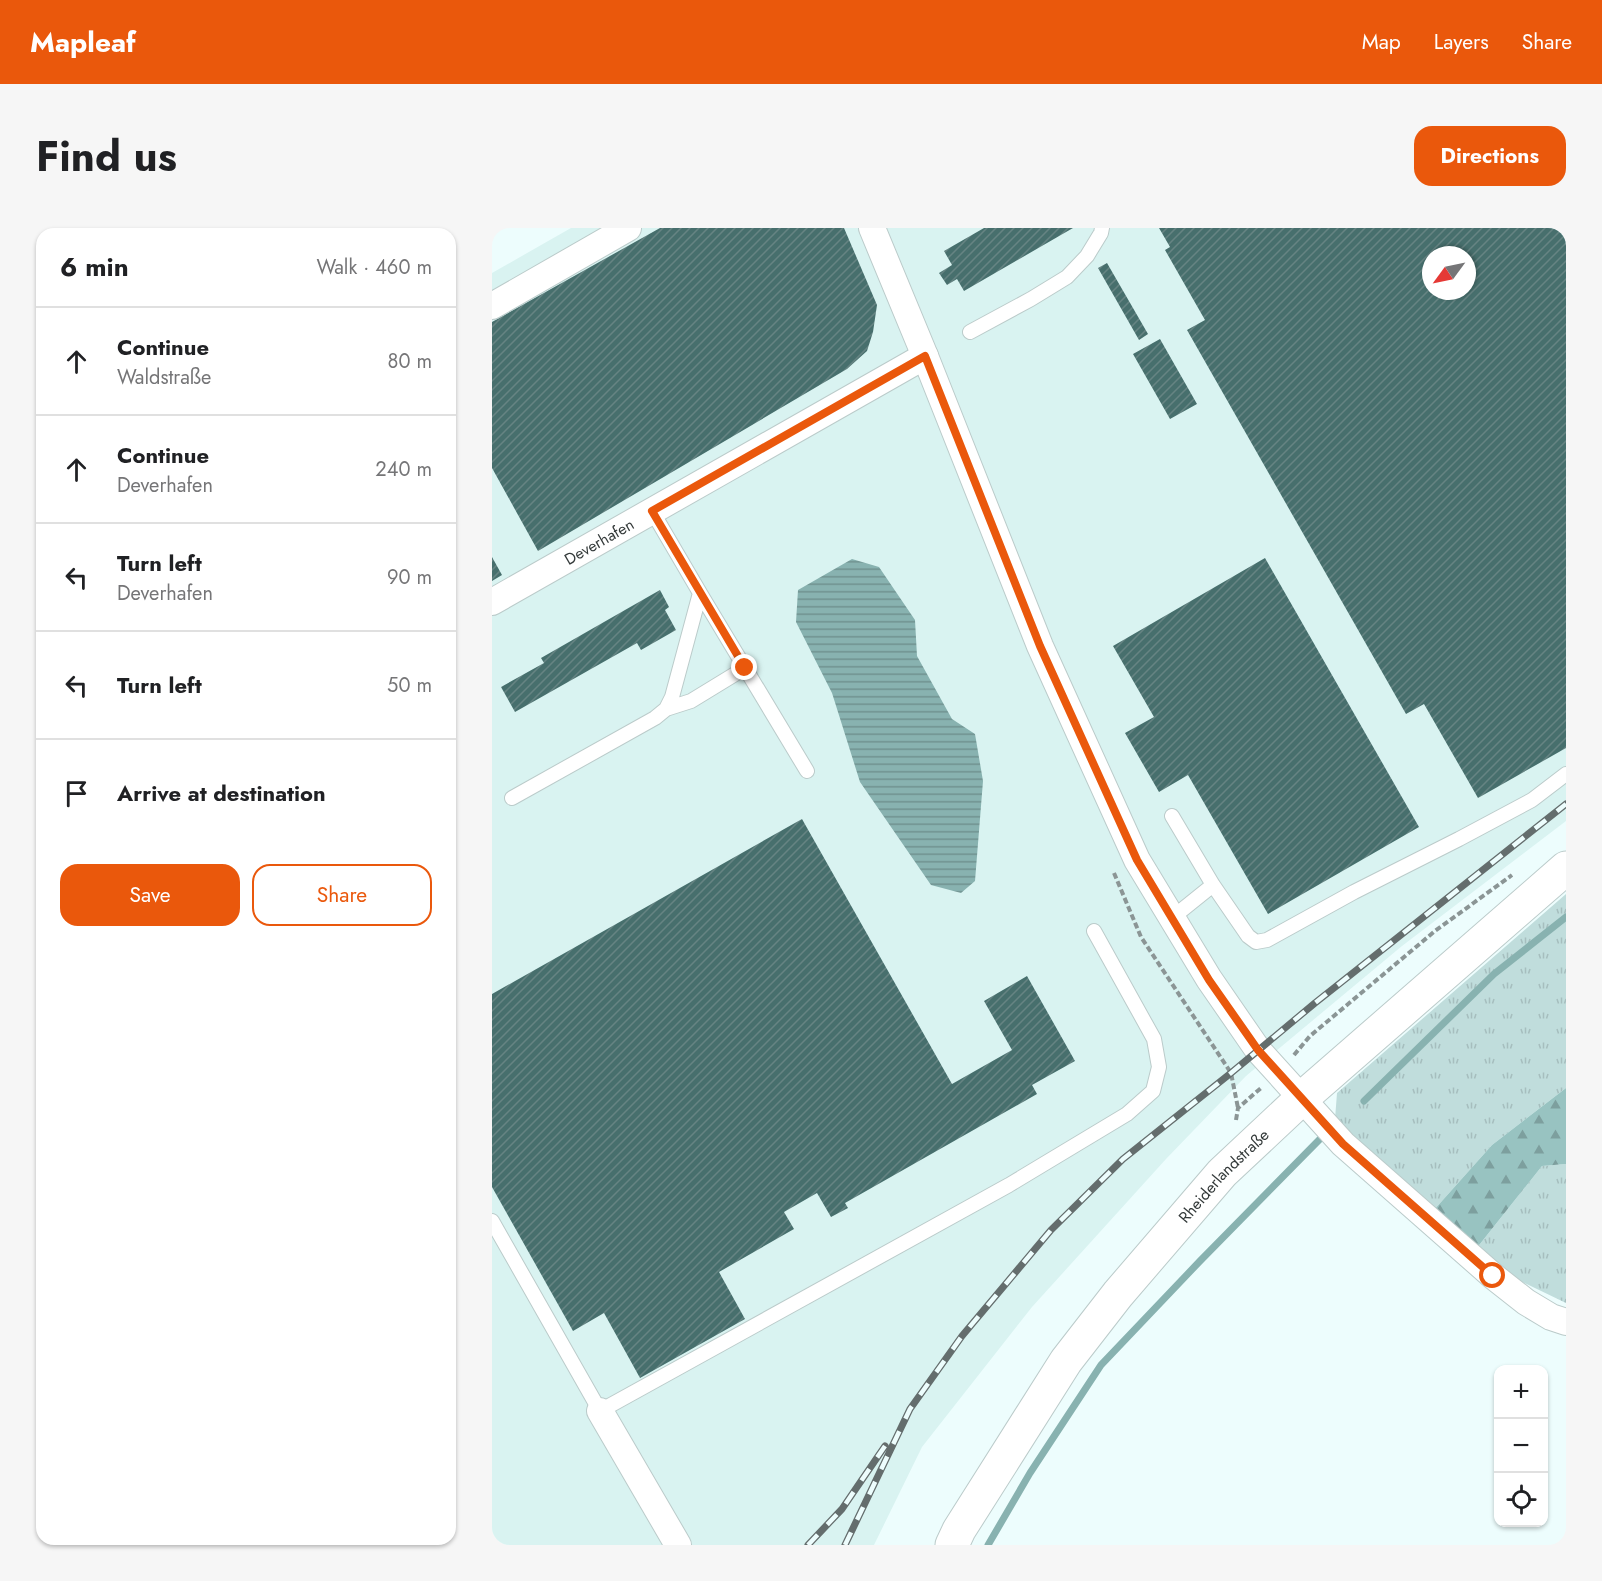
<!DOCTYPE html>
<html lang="en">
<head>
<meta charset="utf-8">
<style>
	:root { --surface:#fff; --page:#f6f6f6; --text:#202124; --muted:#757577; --line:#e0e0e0; --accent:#ea580c }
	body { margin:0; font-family:Jost,sans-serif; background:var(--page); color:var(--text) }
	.controls { position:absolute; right:18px; bottom:18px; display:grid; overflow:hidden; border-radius:12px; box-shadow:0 2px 4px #0004 }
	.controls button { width:54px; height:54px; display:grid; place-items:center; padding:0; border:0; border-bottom:2px solid var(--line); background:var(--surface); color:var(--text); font:30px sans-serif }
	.compass { position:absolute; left:930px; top:18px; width:54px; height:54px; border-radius:50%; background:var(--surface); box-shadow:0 2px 4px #0004; rotate:237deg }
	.stop { position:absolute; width:18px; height:18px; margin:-14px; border:4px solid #ea580c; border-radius:50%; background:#fff }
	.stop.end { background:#ea580c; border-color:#fff; box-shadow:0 2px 6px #0008 }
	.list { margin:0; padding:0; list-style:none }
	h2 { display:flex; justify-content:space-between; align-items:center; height:78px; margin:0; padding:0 24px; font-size:26px }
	h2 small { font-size:20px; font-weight:400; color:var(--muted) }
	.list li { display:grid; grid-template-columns:39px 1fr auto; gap:18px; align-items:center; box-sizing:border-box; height:108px; padding:0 24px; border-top:2px solid var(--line) }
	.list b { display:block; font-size:22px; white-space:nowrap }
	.list p { margin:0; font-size:20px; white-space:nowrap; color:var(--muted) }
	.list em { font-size:20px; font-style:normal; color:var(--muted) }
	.actions { display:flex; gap:12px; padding:18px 24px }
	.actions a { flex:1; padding:14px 0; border:2px solid var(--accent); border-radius:18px; text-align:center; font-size:21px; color:var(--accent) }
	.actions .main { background:var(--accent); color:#fff }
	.icon { flex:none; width:33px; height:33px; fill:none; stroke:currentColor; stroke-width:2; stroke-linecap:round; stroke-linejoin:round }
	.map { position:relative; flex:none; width:1074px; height:1317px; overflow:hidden; border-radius:18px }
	header { display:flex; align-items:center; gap:36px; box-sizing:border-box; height:84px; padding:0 30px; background:var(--accent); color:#fff }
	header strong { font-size:28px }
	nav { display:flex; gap:33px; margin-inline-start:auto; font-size:21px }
	.intro { display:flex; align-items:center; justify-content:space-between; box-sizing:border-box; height:144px; padding:0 36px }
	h1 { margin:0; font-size:42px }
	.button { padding:15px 27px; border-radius:18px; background:var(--accent); color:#fff; font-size:21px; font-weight:700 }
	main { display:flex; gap:36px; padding:0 36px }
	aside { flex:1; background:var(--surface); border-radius:18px; box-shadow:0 2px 4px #0004 }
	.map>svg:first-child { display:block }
</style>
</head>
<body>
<header>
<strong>Mapleaf</strong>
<nav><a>Map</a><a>Layers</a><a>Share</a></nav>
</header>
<div class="intro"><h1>Find us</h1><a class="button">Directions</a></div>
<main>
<aside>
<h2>6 min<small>Walk · 460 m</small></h2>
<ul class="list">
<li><svg class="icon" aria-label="ahead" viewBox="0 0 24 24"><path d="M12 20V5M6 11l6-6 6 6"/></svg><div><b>Continue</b><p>Waldstraße</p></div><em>80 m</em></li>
<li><svg class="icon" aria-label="ahead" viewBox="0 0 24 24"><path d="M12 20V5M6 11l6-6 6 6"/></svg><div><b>Continue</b><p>Deverhafen</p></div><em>240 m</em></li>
<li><svg class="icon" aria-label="left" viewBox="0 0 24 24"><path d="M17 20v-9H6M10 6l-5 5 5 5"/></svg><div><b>Turn left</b><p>Deverhafen</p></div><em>90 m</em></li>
<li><svg class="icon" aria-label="left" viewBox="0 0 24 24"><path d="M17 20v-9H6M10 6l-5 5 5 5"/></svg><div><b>Turn left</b></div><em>50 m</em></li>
<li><svg class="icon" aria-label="arrive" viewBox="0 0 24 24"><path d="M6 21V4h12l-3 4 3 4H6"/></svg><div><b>Arrive at destination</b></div></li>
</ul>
<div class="actions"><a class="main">Save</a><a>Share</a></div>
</aside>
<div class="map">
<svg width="1074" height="1317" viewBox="0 0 1074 1317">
	<defs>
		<pattern id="grass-tufts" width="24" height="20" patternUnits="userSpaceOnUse" patternTransform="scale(1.5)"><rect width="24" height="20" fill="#c0dddc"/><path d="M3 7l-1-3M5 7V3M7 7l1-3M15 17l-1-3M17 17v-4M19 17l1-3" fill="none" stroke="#a6bebe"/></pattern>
		<pattern id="forest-firs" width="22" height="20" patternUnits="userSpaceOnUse" patternTransform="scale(1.5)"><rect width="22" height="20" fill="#98c3c1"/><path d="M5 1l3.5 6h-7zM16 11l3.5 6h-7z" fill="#7d9f9e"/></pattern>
		<pattern id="water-rules" width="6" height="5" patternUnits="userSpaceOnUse" patternTransform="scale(1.5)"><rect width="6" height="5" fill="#88b2b0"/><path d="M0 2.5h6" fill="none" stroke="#709290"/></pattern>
		<pattern id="building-hatch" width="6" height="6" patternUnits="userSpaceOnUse" patternTransform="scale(1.5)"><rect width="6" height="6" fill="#476f6d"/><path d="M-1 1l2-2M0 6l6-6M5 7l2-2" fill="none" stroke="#668483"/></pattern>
	</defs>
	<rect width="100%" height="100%" fill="#edfdfd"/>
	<path fill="#d9f3f1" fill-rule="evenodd" d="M79,0H1074V593L910,718L754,848L674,931L540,1079L430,1219L382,1317H0V45ZM939,27H975V63H939Z"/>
	<path fill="url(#grass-tufts)" d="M1074,666V860L1000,917L941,983L843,891L845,865Z
		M1074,936V1075L1014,1046L984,1021L1050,938Z"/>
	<path fill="url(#forest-firs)" d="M1074,860V936L1050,938L984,1021L941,983L1000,917Z"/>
	<path fill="url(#water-rules)" d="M360,331L387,339L423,392L425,428L460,491L483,506L491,553L483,653L469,665L439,657L368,554L340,465L304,394L306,362Z"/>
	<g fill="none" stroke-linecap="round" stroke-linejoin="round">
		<path stroke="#88b2b0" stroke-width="7" d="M872,873L1002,746L1074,689
			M496,1317L538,1245L609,1137L708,1033L828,911"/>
	</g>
	<path fill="url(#building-hatch)" fill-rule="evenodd" d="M168,0H352L385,77L381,104L375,123L355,141L46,323L0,240V94Z
		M492,0H581L472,63L465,51L455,57L447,45L460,37L452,23Z
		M667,0H1074V520L986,570L932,476L914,486L695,102L713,92L673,22L678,19ZM939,27H975V63H939Z
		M615,35L656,106L647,112L606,40Z
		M668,111L705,176L678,191L641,126Z
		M0,329L10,347L0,353Z
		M773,330L927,599L776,686L696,547L667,564L633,505L662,489L621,418Z
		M168,362L177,379L173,382L184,402L149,422L145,415L23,484L9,459L52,435L49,430Z
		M310,591L460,856L520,822L492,773L535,748L583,833L540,857L545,866L353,975L356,980L339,989L325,965L292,984L302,1001L227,1044L253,1091L148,1150L112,1085L81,1103L0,959V766Z"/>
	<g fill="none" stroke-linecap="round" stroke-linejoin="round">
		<defs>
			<path id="lane" d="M478,104L539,71L575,49L595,28L609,5L610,0
				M208,365L315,543
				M174,481L199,473L253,440
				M20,570L163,490L174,481L180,469L208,365L160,283
				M680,588L721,657L756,708L764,714L775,712L862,664L967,611L1040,572L1074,546
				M680,690L721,657
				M0,993L108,1183L517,957L635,886L661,863L667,839L662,811L602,703"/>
			<g id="street">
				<path d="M380,0L433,128L548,418L645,632L717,751L766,822L851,916L1001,1048L1034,1074L1059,1089L1074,1094"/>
				<path d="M0,78L136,0"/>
				<path id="s1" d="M0,374L433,128"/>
				<path d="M108,1183L186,1317"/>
			</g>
			<g id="secondary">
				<path id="s2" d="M460,1317L467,1302L574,1133L626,1066L730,945L809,871L1074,640"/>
			</g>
		</defs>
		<use href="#lane" stroke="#bbcbca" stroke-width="16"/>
		<use href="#street" stroke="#bbcbca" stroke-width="28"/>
		<use href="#secondary" stroke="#bbcbca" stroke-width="35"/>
		<path stroke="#8b9595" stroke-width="4" stroke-dasharray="6 3" stroke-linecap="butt" d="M622,645L649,709L739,845L746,880
			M802,827L818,808L943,703L1020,647
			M744,892L746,880L769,860"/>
		<use href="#lane" stroke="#fff" stroke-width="14"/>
		<use href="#street" stroke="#fff" stroke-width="26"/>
		<use href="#secondary" stroke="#fff" stroke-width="33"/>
		<defs>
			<path id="rail" d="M316,1317L350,1281L393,1218
				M353,1317L418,1181L470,1108L559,1002L631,931L739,845L823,775L1074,576"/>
		</defs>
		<use href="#rail" stroke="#646d6d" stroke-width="7"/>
		<use href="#rail" stroke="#edfdfd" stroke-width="4.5" stroke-dasharray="14" stroke-linecap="butt"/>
	</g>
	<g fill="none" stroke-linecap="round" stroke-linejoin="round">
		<path stroke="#ea580c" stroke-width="8" d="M253,440L160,283L433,128L548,418L645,632L717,752L766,822L851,916L1001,1048"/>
	</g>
	<g text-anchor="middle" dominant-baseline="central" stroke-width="6" stroke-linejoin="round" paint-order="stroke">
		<g font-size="16" fill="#343a3a" stroke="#edfdfd">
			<text stroke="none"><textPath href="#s1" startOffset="123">Deverhafen</textPath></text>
			<text stroke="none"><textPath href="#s2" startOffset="460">Rheiderlandstraße</textPath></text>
		</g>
	</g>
</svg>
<div class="controls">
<button>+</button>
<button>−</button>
<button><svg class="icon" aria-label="locate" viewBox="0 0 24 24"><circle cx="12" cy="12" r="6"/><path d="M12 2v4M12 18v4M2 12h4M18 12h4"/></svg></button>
</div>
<svg class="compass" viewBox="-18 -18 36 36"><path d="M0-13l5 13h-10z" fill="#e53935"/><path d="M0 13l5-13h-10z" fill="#757577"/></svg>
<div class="stop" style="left:1001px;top:1048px"></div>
<div class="stop end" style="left:253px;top:440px"></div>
</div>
</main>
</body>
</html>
